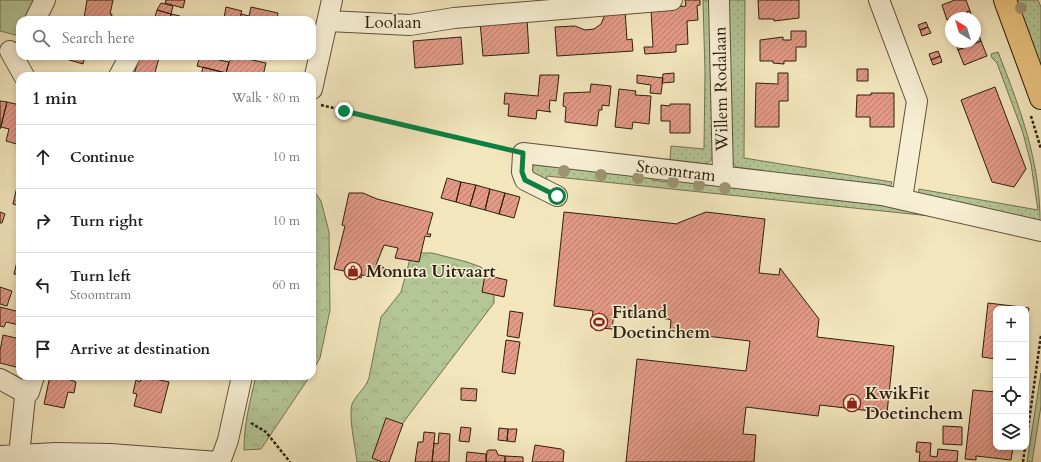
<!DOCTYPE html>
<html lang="en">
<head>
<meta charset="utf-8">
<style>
	:root { --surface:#fff; --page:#f2f2f2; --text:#222; --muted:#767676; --line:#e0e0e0 }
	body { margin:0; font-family:Cardo,serif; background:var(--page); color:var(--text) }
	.controls { position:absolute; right:12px; bottom:12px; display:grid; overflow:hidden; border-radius:8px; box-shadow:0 2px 6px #0003 }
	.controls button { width:36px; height:36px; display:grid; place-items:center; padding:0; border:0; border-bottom:1px solid var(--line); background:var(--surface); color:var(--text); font:20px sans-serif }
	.compass { position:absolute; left:945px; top:12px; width:36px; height:36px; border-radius:50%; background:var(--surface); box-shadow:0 2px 6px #0003; rotate:322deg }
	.stop { position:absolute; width:12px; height:12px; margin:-9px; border:3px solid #0b8043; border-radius:50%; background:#fff }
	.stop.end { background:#0b8043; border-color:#fff; box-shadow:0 1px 4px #0008 }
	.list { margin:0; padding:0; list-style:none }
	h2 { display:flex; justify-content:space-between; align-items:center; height:52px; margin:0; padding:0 16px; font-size:17px }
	h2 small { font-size:13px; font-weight:400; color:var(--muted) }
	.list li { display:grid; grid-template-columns:26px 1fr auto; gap:12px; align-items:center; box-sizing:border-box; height:64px; padding:0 16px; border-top:1px solid var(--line) }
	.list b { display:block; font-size:15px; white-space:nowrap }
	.list p { margin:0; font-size:13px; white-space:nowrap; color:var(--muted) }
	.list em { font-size:13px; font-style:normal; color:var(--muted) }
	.icon { flex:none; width:22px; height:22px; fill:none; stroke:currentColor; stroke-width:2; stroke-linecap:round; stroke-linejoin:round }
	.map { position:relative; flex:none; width:1041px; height:462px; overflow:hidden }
	.search { position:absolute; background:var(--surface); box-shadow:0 2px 6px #0003; left:16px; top:16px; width:300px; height:44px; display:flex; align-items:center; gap:10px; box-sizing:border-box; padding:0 14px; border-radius:12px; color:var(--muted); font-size:15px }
	.panel { position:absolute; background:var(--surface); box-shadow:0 2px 6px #0003; left:16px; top:72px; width:300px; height:308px; border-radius:12px }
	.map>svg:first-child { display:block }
</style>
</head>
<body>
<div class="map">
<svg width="1041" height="462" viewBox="0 0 1041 462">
	<defs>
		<pattern id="grass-dots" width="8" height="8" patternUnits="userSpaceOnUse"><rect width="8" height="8" fill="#b5c696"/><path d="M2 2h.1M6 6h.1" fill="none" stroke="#9caa80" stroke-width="1.8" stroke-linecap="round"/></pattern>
		<pattern id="forest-crowns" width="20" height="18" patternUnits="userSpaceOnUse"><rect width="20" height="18" fill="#b5c696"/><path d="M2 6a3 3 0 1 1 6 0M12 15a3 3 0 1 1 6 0" fill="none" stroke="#9caa80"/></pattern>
		<pattern id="building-hatch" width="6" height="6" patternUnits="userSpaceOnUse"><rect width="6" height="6" fill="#e39a87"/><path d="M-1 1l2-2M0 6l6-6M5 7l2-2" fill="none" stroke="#b87d6d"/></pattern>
	</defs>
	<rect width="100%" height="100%" fill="#f3e6bd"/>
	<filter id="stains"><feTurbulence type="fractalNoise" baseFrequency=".005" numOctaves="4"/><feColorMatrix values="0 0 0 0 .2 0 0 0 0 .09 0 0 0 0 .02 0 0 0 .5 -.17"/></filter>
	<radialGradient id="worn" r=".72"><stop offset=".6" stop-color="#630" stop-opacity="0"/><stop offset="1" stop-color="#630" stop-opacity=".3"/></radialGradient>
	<path fill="url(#grass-dots)" stroke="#717352" d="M703,0H712L714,156C706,172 684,163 670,160L671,146L704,149L705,73Z
		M728,0H745L744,158L892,182L889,190L738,169L730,159Z
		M1011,0H1038L1041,7V79Z
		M998,52C1020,108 1041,163 1040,225L918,197L919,189L1038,210L1031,164L1023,133L997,63L992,58L991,54Z
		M529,163L652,176V180L667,182L668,177L735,188L906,208L940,217L547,176L546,184L530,178Z"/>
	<path fill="url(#forest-crowns)" stroke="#717352" d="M312,188L321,201L329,232L330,310L320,358L312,372Z
		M419,253H432L467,262L481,267L494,283V303L408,416L377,462H357C356,450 347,412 353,402C358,393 365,389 369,378L381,317L401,292L410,259Z
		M256,376H310L261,449L244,450C244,424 250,401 256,376Z"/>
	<path fill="#b5c696" stroke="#717352" d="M0,0H34L24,20H20V27L16,35L0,31Z
		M1041,373V406L1032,462H1027Z"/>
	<path fill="url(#building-hatch)" stroke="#2d200f" d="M87,0H113L110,14H112L111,20L84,18Z
		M166,0H185L183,8L165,3Z
		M685,0H700V5L697,6L698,20L687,21L688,44L676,45V52L645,54L644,47H653L651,9L686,6Z
		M758,0H799V18L774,21V19H759Z
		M955,0H966L970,11L947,20L942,5Z
		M161,3L173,6L171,14L157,10Z
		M226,7L242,11L239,20L224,18Z
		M251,7L278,13L277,20H239L241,14L249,16Z
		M157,10L171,14L170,20H154Z
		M625,10L627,40L632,39L633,51L557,56L555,27L575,26L585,30L594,29L601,24L606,12Z
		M970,11L973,18H953Z
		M171,14L180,16L179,20H170Z
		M527,18L529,53L483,56L480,22Z
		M926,22L928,27L920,30L918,25Z
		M976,26L981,41L958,50L955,42H975Z
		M928,27L931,33L922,36L920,30Z
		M791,31H806V47H796V61H784V64L773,63V61H760V40L783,37V40H791Z
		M461,37L463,64L415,68L413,41Z
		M981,41L987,56L964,65L958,50Z
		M938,51L940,56L931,60L929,54Z
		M56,56H85L83,64Z
		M139,56L159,58L154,76H134Z
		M200,56L229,62L226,73L197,66Z
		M234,56L266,63L263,76H238L226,73L229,62Z
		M940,56L942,62L933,65L931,60Z
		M203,67L226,73L225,76L201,75Z
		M857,69H868V81H857Z
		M674,73V82L662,83L663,74Z
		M778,73H788V101H779V127H755L756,83L778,84Z
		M540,75H559L556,101L550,100L549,110L551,112L537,110L536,119L508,116L509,104H504L505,93L538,96Z
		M637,75L663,78L661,94L650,93L651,85L637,83Z
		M591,84L611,86L609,106L602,105V110H599L597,126L565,122L566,107L563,106L564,93L590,92Z
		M995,87L1026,169L1014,187L992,182L961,100Z
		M619,89L636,91L635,95L651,96L649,124L633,122L632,129L615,127Z
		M871,93H894V127H870V117H856L857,95H871Z
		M0,101L7,102L0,129Z
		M7,102L20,105L17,125L20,126V145L6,141L9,129L1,127Z
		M670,104H690V133H670V121H661V105L670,106Z
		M19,178H20V206L13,204Z
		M447,178L461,182L456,202L441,198Z
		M461,182L476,185L470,206L456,202Z
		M476,185L490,189L485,210L470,206Z
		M490,189L505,193L499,214L485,210Z
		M349,193H363L377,199L433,213L427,234H431L430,237L425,236L419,262L395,258L398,248L384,245L376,265L383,267L385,269L384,276L381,277L362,275L361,278L349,275V272L334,269L345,226L342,225Z
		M505,193L520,197L514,218L499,214Z
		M0,212L5,214L2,223H0Z
		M564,212L678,224V223L706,212L765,219L759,273L779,275L780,268L819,319L817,337L894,346L887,413L820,405L818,416L746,407L743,434L756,435L754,462H626L637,359L746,371L750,341L670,332L671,320L668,319L614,313L612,329L591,327L593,311L554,306Z
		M19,253H20V275L14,274Z
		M485,275L507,280L504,297L482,292Z
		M0,287L12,291L7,306L0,304Z
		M988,303L1029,308L1026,330V309H996V359L982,357Z
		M0,307L20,312L19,325L6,322L4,327L0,326Z
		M510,311L523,313L519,338L507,336Z
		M3,335L20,339V368L0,363V351Z
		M506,340L520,342L515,374L502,372Z
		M50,376H60L76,382L74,393L68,392L64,408L44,404Z
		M142,376L169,382L161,413L134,406L137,394L133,393L136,380L140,382Z
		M461,388L477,389L476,401L461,400Z
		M973,390L996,392V447H1013L1011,460L976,456V460L965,459Z
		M386,418L403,424L389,462H382L372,458Z
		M943,426L962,427V445L943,444Z
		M461,427L471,428L469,442L459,441Z
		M499,428L508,429L507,441L498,440Z
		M508,429H517L515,442L507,441Z
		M424,432L435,433L432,462H415L418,442H423Z
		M439,433L450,434L449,462H432L434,443L438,444Z
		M917,442L931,443L930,456L937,457L938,449L958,451L957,462H919L920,452H916Z
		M535,445L561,449L564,451L563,462H532Z
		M489,450H496L498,455L505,456V462H486L487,451Z
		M467,452L486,454V462H466Z
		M505,456L523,457V462H505Z"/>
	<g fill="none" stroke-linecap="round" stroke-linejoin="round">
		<defs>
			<path id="minor" d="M719,0L723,177
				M879,0L917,101L902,199
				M35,20L45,0
				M328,21L410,25L454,18L672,0
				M10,51L24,76
				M119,76L130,56
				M312,89L332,0
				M557,196L525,180L522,172L523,153L882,195L1041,231
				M0,379L22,391L25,397
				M19,455L25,397L29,392L34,376
				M0,456L56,453L110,454L218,462
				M220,462L228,440L242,376"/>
			<path id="major" d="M1005,0L1041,98"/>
		</defs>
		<use href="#minor" stroke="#5e523a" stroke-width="22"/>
		<use href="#major" stroke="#2d200f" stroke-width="24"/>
		<path stroke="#2d200f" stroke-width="2.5" stroke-dasharray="3 2" stroke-linecap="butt" d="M321,105L505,149
			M1031,116L1041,149
			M251,423L266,432L290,462
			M1026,443L1041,335
			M1023,462L1025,447"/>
		<use href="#minor" stroke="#f7efd4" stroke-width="20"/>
		<use href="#major" stroke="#eac37e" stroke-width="22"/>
	</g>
	<g fill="#9d9574">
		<circle cx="1021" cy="8" r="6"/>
		<circle cx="564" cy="171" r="6"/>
		<circle cx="601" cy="175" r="6"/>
		<circle cx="638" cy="178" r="6"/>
		<circle cx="673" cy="182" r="6"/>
		<circle cx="699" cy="185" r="6"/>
		<circle cx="725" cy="188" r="6"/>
	</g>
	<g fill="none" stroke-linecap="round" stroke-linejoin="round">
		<path stroke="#0b8043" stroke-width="5" d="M344,111L523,153L522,172L525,180L557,196"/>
	</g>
	<defs>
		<symbol id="shop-ring" viewBox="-11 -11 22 22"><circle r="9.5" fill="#f7efd4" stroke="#8f2418" stroke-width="1.5"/><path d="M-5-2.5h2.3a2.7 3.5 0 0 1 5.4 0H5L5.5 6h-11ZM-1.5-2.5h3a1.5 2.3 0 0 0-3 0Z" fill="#8f2418"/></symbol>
		<symbol id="stadium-ring" viewBox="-11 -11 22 22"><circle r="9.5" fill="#f7efd4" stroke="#8f2418" stroke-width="1.5"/><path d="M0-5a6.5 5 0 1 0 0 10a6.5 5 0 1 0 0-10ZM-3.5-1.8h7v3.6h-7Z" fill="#8f2418"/></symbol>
	</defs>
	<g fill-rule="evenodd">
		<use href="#shop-ring" x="343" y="261" width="20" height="20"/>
		<use href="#stadium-ring" x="589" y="312" width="20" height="20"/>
		<use href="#shop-ring" x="842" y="393" width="20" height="20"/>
	</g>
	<g text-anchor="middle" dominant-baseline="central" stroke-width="3" stroke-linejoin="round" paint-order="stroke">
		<g font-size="17" fill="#2d200f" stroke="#f7efd4">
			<text x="393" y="22">Loolaan</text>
			<text transform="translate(721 89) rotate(-91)">Willem Rodalaan</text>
			<text transform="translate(676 171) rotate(7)">Stoomtram</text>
		</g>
		<g font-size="17" font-weight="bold" fill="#2d200f" stroke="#f7efd4" text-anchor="start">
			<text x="366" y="271">Monuta Uitvaart</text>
			<text x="612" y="312">Fitland<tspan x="612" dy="20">Doetinchem</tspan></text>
			<text x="865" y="393">KwikFit<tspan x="865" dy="20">Doetinchem</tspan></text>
		</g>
	</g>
	<rect width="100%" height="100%" filter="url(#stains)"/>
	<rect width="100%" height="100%" fill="url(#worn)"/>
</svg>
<div class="controls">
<button>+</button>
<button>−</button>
<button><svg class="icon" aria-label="locate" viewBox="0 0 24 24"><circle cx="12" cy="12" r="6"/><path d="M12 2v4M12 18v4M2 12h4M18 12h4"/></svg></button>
<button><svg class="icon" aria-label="layers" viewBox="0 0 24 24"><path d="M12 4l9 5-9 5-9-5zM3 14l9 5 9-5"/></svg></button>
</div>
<svg class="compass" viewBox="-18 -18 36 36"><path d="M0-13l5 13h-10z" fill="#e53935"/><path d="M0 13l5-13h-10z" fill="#767676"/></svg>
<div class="stop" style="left:557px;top:196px"></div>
<div class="stop end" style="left:344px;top:111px"></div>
<div class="search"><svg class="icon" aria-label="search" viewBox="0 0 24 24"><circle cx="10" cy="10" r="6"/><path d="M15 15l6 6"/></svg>Search here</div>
<section class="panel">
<h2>1 min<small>Walk · 80 m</small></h2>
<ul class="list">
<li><svg class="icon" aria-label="ahead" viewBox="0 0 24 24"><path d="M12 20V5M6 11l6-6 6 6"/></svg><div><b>Continue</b></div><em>10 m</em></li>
<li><svg class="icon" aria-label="right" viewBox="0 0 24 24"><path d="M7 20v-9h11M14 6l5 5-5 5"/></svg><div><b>Turn right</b></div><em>10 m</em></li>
<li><svg class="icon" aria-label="left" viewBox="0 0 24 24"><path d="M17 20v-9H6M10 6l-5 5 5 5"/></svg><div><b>Turn left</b><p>Stoomtram</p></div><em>60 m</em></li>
<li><svg class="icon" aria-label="arrive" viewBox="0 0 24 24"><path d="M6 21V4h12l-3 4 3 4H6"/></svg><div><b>Arrive at destination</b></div></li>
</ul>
</section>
</div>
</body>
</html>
